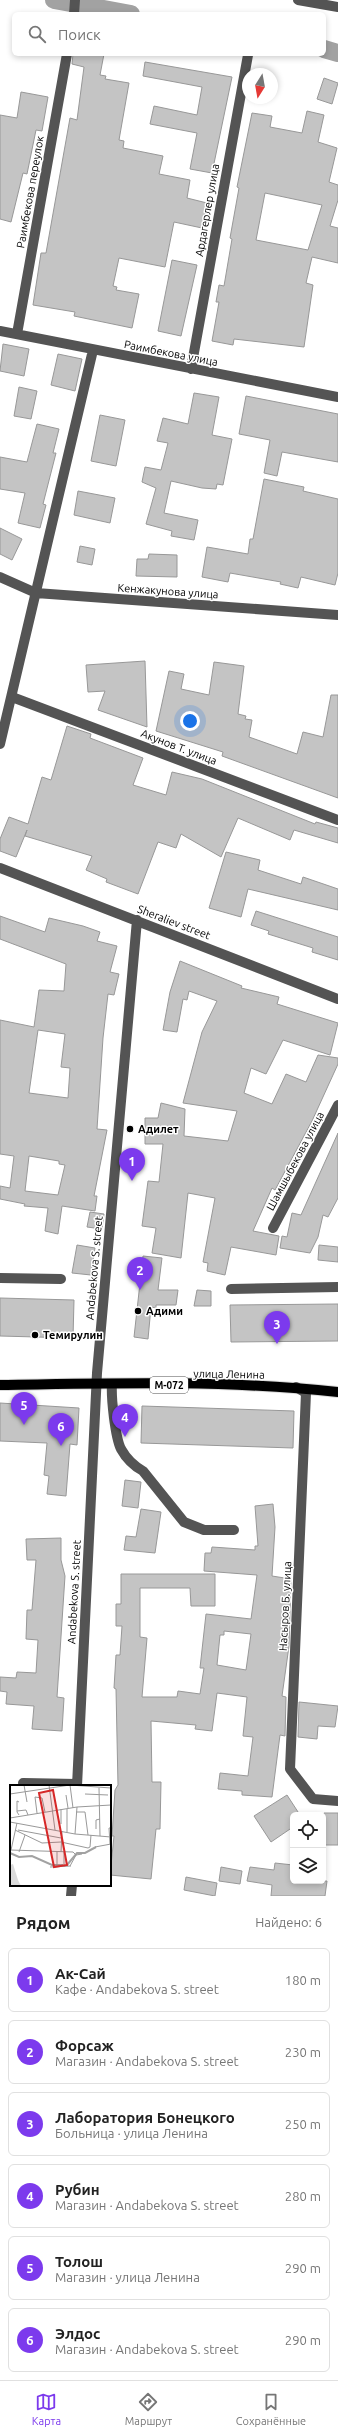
<!DOCTYPE html>
<html lang="ru">
<head>
<meta charset="utf-8">
<style>
	:root { --surface:#fff; --page:#f6f6f6; --text:#222; --muted:#767676; --line:#e0e0e0; --accent:#7c3aed }
	body { margin:0; font-family:Ubuntu,sans-serif; background:var(--page); color:var(--text) }
	.controls { position:absolute; right:12px; bottom:12px; display:grid; overflow:hidden; border-radius:6px; box-shadow:0 2px 6px #0003 }
	.controls button { width:36px; height:36px; display:grid; place-items:center; padding:0; border:0; border-bottom:1px solid var(--line); background:var(--surface); color:var(--text); font:20px sans-serif }
	.compass { position:absolute; left:242px; top:68px; width:36px; height:36px; border-radius:50%; background:var(--surface); box-shadow:0 2px 6px #0003; rotate:191deg }
	.you { position:absolute; left:190px; top:721px; width:14px; height:14px; margin:-10px; border:3px solid #fff; border-radius:50%; background:#1a73e8; box-shadow:0 0 0 6px #1a73e833 }
	.badge { display:grid; place-items:center; width:26px; height:26px; border-radius:50%; background:var(--accent); color:#fff; font-size:13px; font-weight:700 }
	.pin { position:absolute; translate:-50% -33px; filter:drop-shadow(0 1px 2px #0008) }
	.pin::after { content:''; position:absolute; top:21px; width:14px; height:12px; background:inherit; clip-path:polygon(0 0,100% 0,50% 100%) }
	.list { margin:0; padding:0; list-style:none }
	h2 { display:flex; justify-content:space-between; align-items:center; height:52px; margin:0; padding:0 16px; font-size:17px }
	h2 small { font-size:13px; font-weight:400; color:var(--muted) }
	.list li { display:grid; grid-template-columns:26px 1fr auto; gap:12px; align-items:center; box-sizing:border-box; height:64px; margin:0 8px 8px; padding:0 8px; border:1px solid var(--line); border-radius:6px }
	.list b { display:block; font-size:15px; white-space:nowrap }
	.list p { margin:0; font-size:13px; white-space:nowrap; color:var(--muted) }
	.list em { font-size:13px; font-style:normal; color:var(--muted) }
	.icon { flex:none; width:22px; height:22px; fill:none; stroke:currentColor; stroke-width:2; stroke-linecap:round; stroke-linejoin:round }
	.map { position:relative; flex:none; width:338px; height:1896px; overflow:hidden }
	.search { position:absolute; background:var(--surface); box-shadow:0 2px 6px #0003; left:12px; right:12px; top:12px; height:44px; display:flex; align-items:center; gap:10px; box-sizing:border-box; padding:0 14px; border-radius:6px; color:var(--muted); font-size:15px }
	.sheet { height:484px; background:var(--surface) }
	nav { display:flex; justify-content:space-around; align-items:center; box-sizing:border-box; height:56px; border-top:1px solid var(--line); background:var(--surface); font-size:11px; color:var(--muted) }
	nav a { display:grid; justify-items:center; gap:2px }
	nav .on { color:var(--accent) }
	.map>svg:first-child { display:block }
</style>
</head>
<body>
<div class="map">
<svg width="338" height="1896" viewBox="0 0 338 1896">
	<rect width="100%" height="100%" fill="#fff"/>
	<g fill="none" stroke-linecap="round" stroke-linejoin="round">
		<path stroke="#a2a2a2" stroke-width="18" d="M54,0L131,14
			M324,49L338,53"/>
	</g>
	<path fill="#c4c4c4" stroke="#989898" fill-rule="evenodd" d="M73,54H104L100,75L106,76L105,79L129,83L119,140L124,141L123,148L163,156L159,174L190,180L187,198L207,203L202,228L174,222L165,267L119,258L113,286L117,287L116,290L139,294L132,328L74,316L75,312L33,305L41,253H46L70,118L77,120L84,67L72,64Z
		M145,62L232,77L212,173L190,169L197,133L150,124L154,106L197,115L202,87L143,76Z
		M324,78L338,83L332,104L317,99Z
		M21,92L48,97L42,131L36,130L27,174L23,173L11,222L0,219V115L17,118Z
		M307,111L324,115L318,142L337,148L329,182L338,185V200L330,226L338,228V263L312,257L306,283L313,285L304,347L234,339L233,345L212,341L219,302H216L219,285L224,286L232,239L230,238L239,188L237,187L252,113L272,116L270,127L302,133ZM265,193L322,205L308,250L256,240Z
		M172,260L197,265L181,336L158,331Z
		M3,344L29,349L24,376L0,371Z
		M58,354L82,359L75,391L51,385Z
		M19,387L37,391L31,419L14,416Z
		M194,393L219,397L212,435L232,439L223,485L217,484L216,489L202,488L171,481L164,513L198,520L194,540L171,536L172,531L146,524L156,488L142,482L145,467L161,470L168,443L157,441L163,418L188,424Z
		M246,396L338,414V462L282,452L277,476L264,473L270,440L239,434Z
		M100,415L125,420L116,466L91,461Z
		M37,424L59,429L53,453H56L43,504L46,505L40,528L18,523L25,493L0,489V457L27,462Z
		M264,479L304,487L303,491L338,499V573L335,585L301,577L298,588L280,584L281,582L230,573L228,582L202,577L207,547L248,554L250,539H253Z
		M78,491L115,498L110,523L74,515Z
		M0,528L22,539L12,560L0,554Z
		M80,546L95,549L92,565L77,562Z
		M149,554L177,555V577L136,576L137,559H148Z
		M145,661L147,727L98,710L105,691L88,692L86,665Z
		M214,662L244,666L238,714L246,716L245,719L252,720L249,737L297,754L303,732L323,737L331,695H338V798L222,756L223,752L156,731L169,671L184,674L181,689L209,695Z
		M67,726L91,734L90,738L143,758L133,785L166,795L172,772L202,779L315,824L316,822L338,828V843L294,830L290,840L238,818L221,857L181,834L176,848L158,842L138,894L106,882L107,879L86,870L92,856L25,836L27,830L16,857L0,851V839L9,817L28,824L42,777L51,780Z
		M226,852L260,860L258,870L301,884L303,877L338,889V910L248,889L241,917L209,908Z
		M256,911L338,937V960L312,952L313,948L268,934L269,931L251,925Z
		M0,916L45,932L49,918L83,926L100,932L97,941L117,946L110,972L119,974L114,995L108,994L103,1038L97,1129L107,1130L94,1196H97L95,1211L62,1206L58,1234L45,1231L48,1208L24,1206L25,1204L0,1199V1186L10,1188L14,1156L0,1154V1020L34,1027L39,990L64,991L66,964L0,939ZM38,1030L65,1034L61,1067L70,1068L68,1098L29,1093ZM29,1156L59,1161V1164L65,1165L58,1195L25,1191Z
		M180,961L242,986L241,988L279,997L277,1004L338,1023L330,1055L283,1040L266,1074L251,1068L244,1093L272,1104L286,1074L306,1082L318,1055L338,1058V1064L312,1121L275,1190L272,1188L253,1231L279,1236L276,1255L231,1247L225,1275L207,1271L208,1263L203,1262L215,1198L188,1193L181,1258L152,1253L156,1228L142,1226L148,1181L159,1182L163,1144H145V1118H158L161,1103L185,1109L184,1136L228,1141L237,1111L183,1103L202,1032L217,1001L189,991L187,1000L183,999L177,1032L163,1030L170,992Z
		M338,1133V1198L328,1217L323,1215L318,1237L310,1253L280,1248L282,1236L287,1237L292,1213L301,1215Z
		M90,1212L104,1214L102,1229L87,1227Z
		M77,1245L95,1248L91,1275L72,1273Z
		M319,1245L338,1247V1262L318,1260Z
		M143,1256L162,1258L158,1290H178L176,1305H156V1308L151,1307L148,1339L134,1337Z
		M197,1290L211,1291V1306H194Z
		M0,1298L74,1300L73,1338L0,1336Z
		M338,1304V1341L231,1342L230,1305Z
		M0,1403L79,1408L77,1445L70,1444L66,1496L47,1494L49,1476L44,1475L47,1443L0,1441Z
		M142,1406L294,1411L293,1448L141,1443Z
		M125,1480L141,1482L138,1508L122,1506Z
		M273,1504L275,1527L272,1576L291,1579L289,1646L282,1696L286,1697L285,1736L280,1735L272,1797L242,1795V1791L218,1789L220,1773L248,1776L253,1737L243,1736L247,1697L217,1693L212,1731L195,1729L196,1725L151,1721L152,1782H161L160,1829H156L151,1879L110,1875L114,1836H112L115,1790L118,1785L116,1689L114,1688L116,1655H120L122,1626H116V1604H121V1574H215V1606H191L190,1588H140V1637L147,1638L142,1697H177L178,1691L200,1694L204,1668H200L206,1614L251,1619L257,1575L204,1571L205,1553H211L212,1547L255,1550V1546H258L255,1506ZM224,1631L251,1634L246,1670L217,1665L220,1635H224Z
		M141,1509L161,1512L155,1553L124,1550L126,1536L136,1537Z
		M61,1538V1560L65,1576L57,1697L64,1698L62,1731L32,1729L34,1706L6,1704L7,1692L0,1691V1677L16,1678L17,1672L36,1673L38,1640L26,1639L27,1610H32L36,1560H27L26,1539Z
		M299,1702L338,1706L335,1727L318,1726L317,1739L298,1737Z
		M287,1795L300,1815H293V1827L271,1842L254,1816Z
		M324,1813H338V1845H323Z
		M275,1863L293,1865V1881H327L325,1896H271L272,1885L247,1881L250,1867L274,1870Z
		M221,1867L242,1871L240,1884L219,1881Z
		M186,1877L217,1883L215,1896L184,1890Z"/>
	<g fill="none" stroke-linecap="round" stroke-linejoin="round">
		<defs>
			<path id="major" d="M0,1385C110,1383 228,1380 338,1392"/>
		</defs>
		<use href="#major" stroke="#dbdbdb" stroke-width="12"/>
		<path stroke="#545454" stroke-width="10" d="M298,0L338,7
			M74,14L75,0
			M0,331L338,397
			M17,334L67,54
			M191,369L248,55
			M0,577L36,593L338,615
			M12,697L338,820
			M0,744L93,350
			M0,868L338,999
			M273,1228L338,1105
			M0,1278L61,1279
			M231,1289L338,1287
			M112,1384C111,1397 115,1437 121,1449C126,1458 134,1466 143,1471L184,1522L204,1530H234
			M296,1387L306,1393L290,1769L313,1799L338,1801
			M23,1783L77,1784
			M77,1786L97,1373L137,920
			M71,1896L72,1885"/>
		<use href="#major" stroke="#000" stroke-width="10"/>
	</g>
	<g fill="#000" stroke="#fff" stroke-width="1.5">
		<circle cx="130" cy="1129" r="4"/>
		<circle cx="138" cy="1311" r="4"/>
		<circle cx="35" cy="1335" r="4"/>
	</g>
	<g text-anchor="middle" dominant-baseline="central" stroke-width="3" stroke-linejoin="round" paint-order="stroke">
		<rect fill="#fff" stroke="#4c4c4c" stroke-width="1" x="150" y="1377" width="38" height="16" rx="3"/>
		<g font-size="10" font-weight="bold" fill="#000">
			<text x="169" y="1385">М-072</text>
		</g>
		<g font-size="11" fill="#000" stroke="#fff">
			<text transform="translate(30 192) rotate(-80)">Раимбекова переулок</text>
			<text transform="translate(207 210) rotate(-80)">Ардагерлер улица</text>
			<text transform="translate(171 353) rotate(11)">Раимбекова улица</text>
			<text transform="translate(168 591) rotate(4)">Кенжакунова улица</text>
			<text transform="translate(179 747) rotate(21)">Акунов Т. улица</text>
			<text transform="translate(174 922) rotate(21)">Sheraliev street</text>
			<text transform="translate(295 1161) rotate(-62)">Шамшыбекова улица</text>
			<text transform="translate(94 1268) rotate(-85)">Andabekova S. street</text>
			<text transform="translate(229 1374) rotate(1)">улица Ленина</text>
			<text transform="translate(74 1592) rotate(-87)">Andabekova S. street</text>
			<text transform="translate(285 1606) rotate(-87)">Насыров Б. улица</text>
		</g>
		<g font-size="11" font-weight="bold" fill="#000" stroke="#fff" text-anchor="start">
			<text x="138" y="1129">Адилет</text>
			<text x="146" y="1311">Адими</text>
			<text x="43" y="1335">Темирулин</text>
		</g>
	</g>
	<g transform="translate(10 1785)">
		<rect width="101" height="101" fill="#fff"/>
		<path d="M3,79L8,95L11,101H0V80Z" fill="#dbdbdb"/>
		<path fill="none" stroke="#a2a2a2" stroke-width="2" d="M0,68L9,72L22,71L42,80H53M57,80L67,68H75L86,62"/>
		<path fill="none" stroke="#999" stroke-width="1" d="M14,0L17,17M39,0L45,45M60,0L63,23M89,3L90,51M0,9L60,0L101,3M75,9L98,10M56,10L58,23M9,17L7,16V27L9,30M57,24V47M7,26L16,25L18,30M66,27H75L78,50M27,28L25,12L32,13L35,27M0,33L67,22L101,20M0,37L65,49L101,52M51,39V24M86,44V35L90,34M5,45L32,58L51,57L78,63L80,62L81,50M8,45L51,53M65,49L67,22M100,59L99,43H101M85,62L101,59M0,65L63,67L66,70M1,65L7,38M9,67L15,50M47,67V80M51,67L52,46M54,67V82M60,81L66,70L72,69M40,82L61,81"/>
		<path fill="#d62828" fill-opacity="0.15" stroke="#d62828" stroke-width="2" d="M43,5L57,80L44,82L29,8Z"/>
		<rect width="101" height="101" fill="none" stroke="#000" stroke-width="2"/>
	</g>
</svg>
<div class="controls">
<button><svg class="icon" aria-label="locate" viewBox="0 0 24 24"><circle cx="12" cy="12" r="6"/><path d="M12 2v4M12 18v4M2 12h4M18 12h4"/></svg></button>
<button><svg class="icon" aria-label="layers" viewBox="0 0 24 24"><path d="M12 4l9 5-9 5-9-5zM3 14l9 5 9-5"/></svg></button>
</div>
<svg class="compass" viewBox="-18 -18 36 36"><path d="M0-13l5 13h-10z" fill="#e53935"/><path d="M0 13l5-13h-10z" fill="#767676"/></svg>
<div class="you"></div>
<div class="pin badge" style="left:132px;top:1181px">1</div>
<div class="pin badge" style="left:140px;top:1290px">2</div>
<div class="pin badge" style="left:277px;top:1344px">3</div>
<div class="pin badge" style="left:125px;top:1437px">4</div>
<div class="pin badge" style="left:24px;top:1425px">5</div>
<div class="pin badge" style="left:61px;top:1446px">6</div>
<div class="search"><svg class="icon" aria-label="search" viewBox="0 0 24 24"><circle cx="10" cy="10" r="6"/><path d="M15 15l6 6"/></svg>Поиск</div>
</div>
<section class="sheet">
<h2>Рядом<small>Найдено: 6</small></h2>
<ul class="list">
<li><span class="badge">1</span><div><b>Ак-Сай</b><p>Кафе · Andabekova S. street</p></div><em>180 m</em></li>
<li><span class="badge">2</span><div><b>Форсаж</b><p>Магазин · Andabekova S. street</p></div><em>230 m</em></li>
<li><span class="badge">3</span><div><b>Лаборатория Бонецкого</b><p>Больница · улица Ленина</p></div><em>250 m</em></li>
<li><span class="badge">4</span><div><b>Рубин</b><p>Магазин · Andabekova S. street</p></div><em>280 m</em></li>
<li><span class="badge">5</span><div><b>Толош</b><p>Магазин · улица Ленина</p></div><em>290 m</em></li>
<li><span class="badge">6</span><div><b>Элдос</b><p>Магазин · Andabekova S. street</p></div><em>290 m</em></li>
</ul>
</section>
<nav>
<a class="on"><svg class="icon" aria-label="map" viewBox="0 0 24 24"><path d="M3 6l6-2 6 2 6-2v14l-6 2-6-2-6 2zM9 4v14M15 6v14"/></svg>Карта</a>
<a><svg class="icon" aria-label="directions" viewBox="0 0 24 24"><path d="M12 3l9 9-9 9-9-9zM9 14v-3h6M13 9l2 2-2 2"/></svg>Маршрут</a>
<a><svg class="icon" aria-label="saved" viewBox="0 0 24 24"><path d="M7 4h10v16l-5-4-5 4z"/></svg>Сохранённые</a>
</nav>
</body>
</html>
